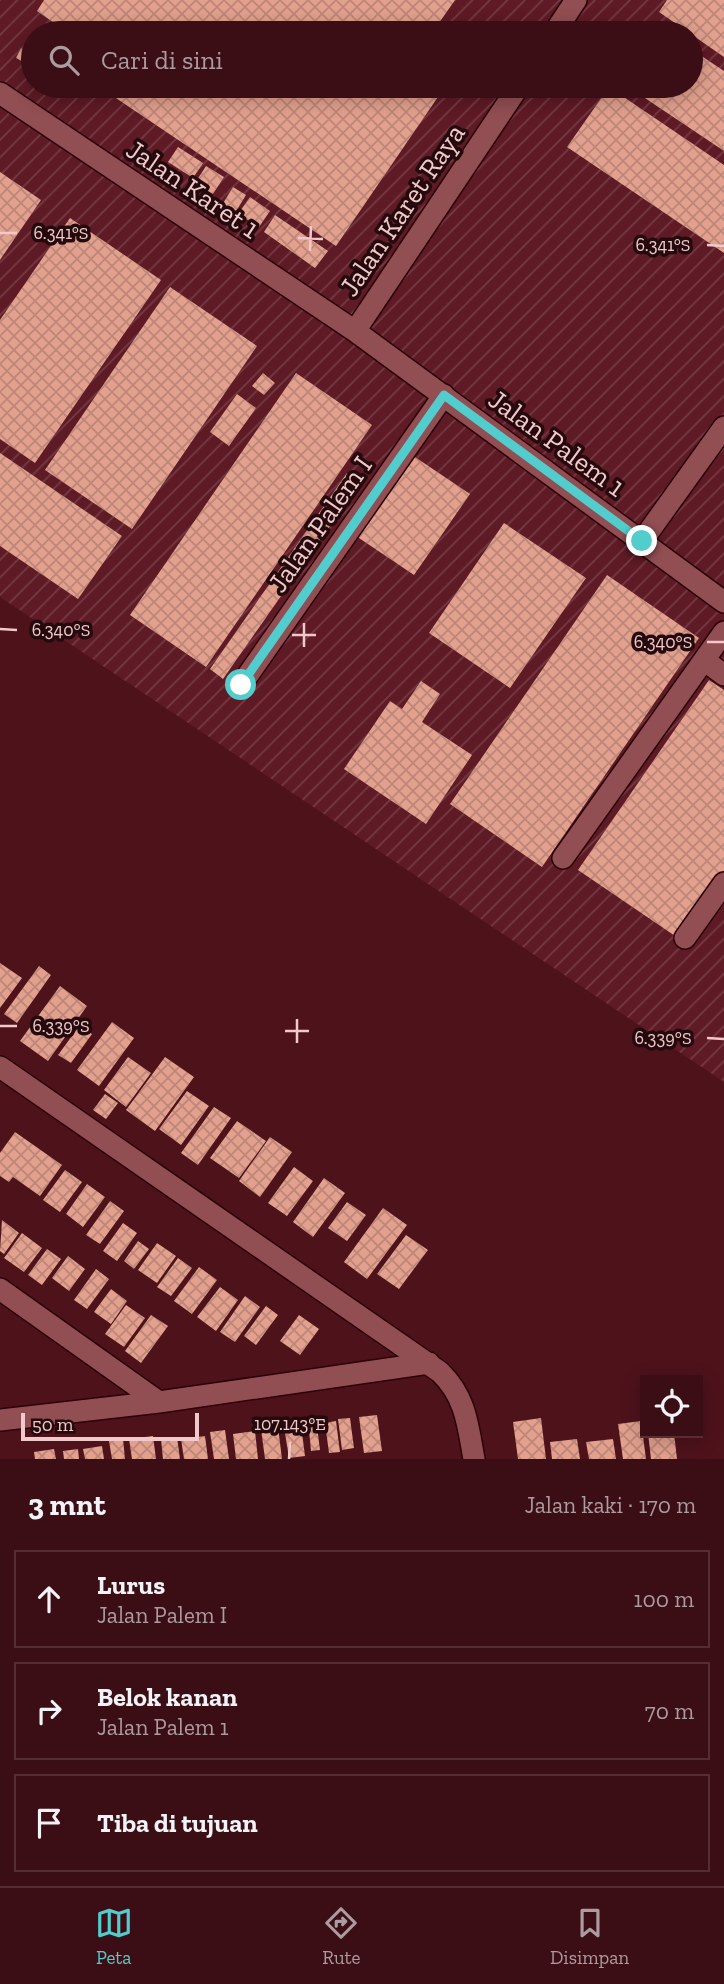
<!DOCTYPE html>
<html lang="id">
<head>
<meta charset="utf-8">
<style>
	:root { --surface:#3a0e14; --page:#41171d; --text:#f1f3f6; --muted:#ab9ca0; --line:#542e34; --accent:#52cdce }
	body { margin:0; font-family:"Zilla Slab",serif; background:var(--page); color:var(--text) }
	.controls { position:absolute; right:21px; bottom:21px; display:grid; overflow:hidden; border-radius:0px; box-shadow:0 4px 18px #0003 }
	.controls button { width:63px; height:63px; display:grid; place-items:center; padding:0; border:0; border-bottom:2px solid var(--line); background:var(--surface); color:var(--text); font:35px sans-serif }
	.scale { position:absolute; left:21px; bottom:18px; width:178px; box-sizing:border-box; padding-left:7px; border:4px solid #f1c9ca; border-top:0; font-size:19px; line-height:24px; white-space:nowrap; color:#f1c9ca; -webkit-text-stroke:5px #240a0c; paint-order:stroke }
	.stop { position:absolute; width:21px; height:21px; margin:-16px; border:5px solid #52cdce; border-radius:50%; background:#fff }
	.stop.end { background:#52cdce; border-color:#fff; box-shadow:0 2px 7px #0008 }
	.list { margin:0; padding:0; list-style:none }
	h2 { display:flex; justify-content:space-between; align-items:center; height:91px; margin:0; padding:0 28px; font-size:30px }
	h2 small { font-size:23px; font-weight:400; color:var(--muted) }
	.list li { display:grid; grid-template-columns:46px 1fr auto; gap:21px; align-items:center; box-sizing:border-box; height:98px; margin:0 14px 14px; padding:0 14px; border:2px solid var(--line); border-radius:0px }
	.list b { display:block; font-size:26px; white-space:nowrap }
	.list p { margin:0; font-size:23px; white-space:nowrap; color:var(--muted) }
	.list em { font-size:23px; font-style:normal; color:var(--muted) }
	.icon { flex:none; width:38px; height:38px; fill:none; stroke:currentColor; stroke-width:2; stroke-linecap:round; stroke-linejoin:round }
	.map { position:relative; flex:none; width:724px; height:1459px; overflow:hidden }
	.search { position:absolute; background:var(--surface); box-shadow:0 4px 18px #0003; left:21px; right:21px; top:21px; height:77px; display:flex; align-items:center; gap:18px; box-sizing:border-box; padding:0 24px; border-radius:38px; color:var(--muted); font-size:26px }
	.sheet { height:427px; background:var(--surface) }
	nav { display:flex; justify-content:space-around; align-items:center; box-sizing:border-box; height:98px; border-top:2px solid var(--line); background:var(--surface); font-size:19px; color:var(--muted) }
	nav a { display:grid; justify-items:center; gap:4px }
	nav .on { color:var(--accent) }
	.map>svg:first-child { display:block }
</style>
</head>
<body>
<div class="map">
<svg width="724" height="1459" viewBox="0 0 724 1459">
	<defs>
		<pattern id="industrial-furrows" width="10" height="10" patternUnits="userSpaceOnUse" patternTransform="scale(1.75)"><rect width="10" height="10" fill="#5e1a25"/><path d="M-1 1l2-2M0 10L10 0M9 11l2-2" fill="none" stroke="#763a43"/></pattern>
		<pattern id="building-cross-hatch" width="8" height="8" patternUnits="userSpaceOnUse" patternTransform="scale(1.75)"><rect width="8" height="8" fill="#e2a08d"/><path d="M0 0l8 8M0 8l8-8" fill="none" stroke="#bc8779"/></pattern>
	</defs>
	<rect width="100%" height="100%" fill="#4e121b"/>
	<path fill="url(#industrial-furrows)" fill-rule="evenodd" d="M0,0H724V1082L0,597ZM33,33H691V86H33Z"/>
	<path fill="url(#building-cross-hatch)" d="M44,0H455L432,33H51L57,25L37,11Z
		M667,0H724V57L659,12Z
		M21,48L33,56L29,65L16,58Z
		M691,49L724,71V151L627,86H691Z
		M98,86H428L440,94L336,246Z
		M609,87L724,165V253L567,147Z
		M178,147L203,163L193,178L168,162Z
		M206,166L224,177L213,194L195,183Z
		M0,172L41,200L0,260Z
		M233,187L246,195L235,213L222,205Z
		M250,197L270,211L259,227L238,214Z
		M275,215L328,251L315,268L264,232Z
		M70,218L161,280L35,463L0,439V320Z
		M170,287L257,346L132,529L45,470Z
		M263,373L275,383L264,395L252,386Z
		M296,373L372,425L206,667L130,615Z
		M237,394L256,408L229,446L210,432Z
		M0,453L122,536L78,599L0,546Z
		M412,455L470,494L414,575L356,536Z
		M347,473L360,483L223,679L210,669Z
		M504,523L586,578L510,688L429,633Z
		M607,575L699,638L542,867L450,804Z
		M709,680L724,690V878L681,940L578,870Z
		M421,681L440,694L422,722L472,755L426,824L344,769L390,701L402,709Z
		M0,963L22,978L0,1008Z
		M39,966L51,975L17,1023L4,1014Z
		M60,986L87,1006L48,1061L20,1041Z
		M112,1022L134,1038L99,1086L77,1070Z
		M80,1025L92,1034L71,1063L58,1055Z
		M128,1057L151,1073L126,1107L104,1090Z
		M165,1057L194,1077L155,1131L126,1110Z
		M187,1091L209,1106L181,1145L159,1129Z
		M105,1094L118,1103L106,1119L93,1110Z
		M214,1107L231,1118L198,1165L181,1153Z
		M237,1121L266,1141L239,1178L210,1158Z
		M15,1132L62,1165L40,1196L13,1177L9,1182L0,1176V1153Z
		M270,1137L292,1152L260,1197L239,1181Z
		M294,1167L313,1181L287,1216L268,1203Z
		M65,1170L82,1182L60,1212L43,1200Z
		M324,1178L345,1193L313,1237L293,1222Z
		M87,1184L105,1197L83,1227L66,1214Z
		M110,1201L124,1211L100,1244L86,1235Z
		M347,1202L366,1215L347,1241L328,1228Z
		M383,1208L407,1225L367,1279L344,1262Z
		M2,1220L19,1233L4,1254L0,1251Z
		M123,1223L137,1233L117,1261L103,1251Z
		M22,1233L42,1248L24,1272L4,1258Z
		M406,1235L428,1250L399,1289L377,1274Z
		M138,1241L149,1249L134,1269L124,1261Z
		M157,1243L176,1256L157,1283L138,1270Z
		M47,1249L61,1259L42,1285L28,1275Z
		M68,1256L85,1269L69,1291L52,1278Z
		M178,1258L192,1268L171,1296L157,1287Z
		M199,1267L217,1280L192,1314L174,1301Z
		M96,1269L109,1279L87,1309L74,1300Z
		M220,1287L238,1300L216,1331L197,1317Z
		M111,1289L127,1301L111,1324L94,1312Z
		M245,1296L260,1307L235,1342L220,1332Z
		M126,1305L145,1318L124,1347L105,1334Z
		M266,1306L278,1315L256,1345L244,1336Z
		M151,1315L168,1326L141,1363L125,1351Z
		M299,1315L319,1329L300,1355L280,1341Z
		M377,1415L382,1451L364,1453L359,1417Z
		M350,1418L354,1448L342,1450L338,1419Z
		M541,1418L546,1459H518L513,1422Z
		M316,1419L320,1450L311,1451L308,1420Z
		M336,1421L340,1452L329,1453L325,1423Z
		M641,1421L646,1459H623L618,1424Z
		M301,1425L305,1456L289,1458L284,1427Z
		M278,1427L282,1459H265L261,1429Z
		M225,1430L229,1459H214L210,1432Z
		M255,1431L258,1459H236L233,1434Z
		M648,1433H674L677,1459H651Z
		M153,1436L156,1459H132L129,1439Z
		M205,1436L208,1459H184L181,1439Z
		M177,1437L180,1459H163L161,1439Z
		M123,1439L125,1459H112L109,1441Z
		M577,1439L580,1459H552L550,1442Z
		M613,1439L616,1459H589L586,1442Z
		M102,1446L104,1459H85L83,1449Z
		M54,1449L56,1459H35L34,1452Z
		M78,1449L79,1459H64L63,1451Z"/>
	<g fill="none" stroke-linecap="round" stroke-linejoin="round">
		<defs>
			<path id="minor" d="M554,33L576,0
				M0,93L355,331L724,602
				M355,331L519,86
				M642,541L724,427
				M704,660L724,675
				M241,685L444,395
				M563,858L724,632
				M685,938L724,883
				M0,1067L440,1372C466,1397 468,1426 474,1459
				M0,1289L159,1402
				M0,1420L159,1402L429,1363"/>
		</defs>
		<use href="#minor" stroke="#2c0108" stroke-width="24"/>
		<use href="#minor" stroke="#914e53" stroke-width="21"/>
	</g>
	<g fill="none" stroke-linecap="round" stroke-linejoin="round">
		<path stroke="#52cdce" stroke-width="9" d="M241,685L444,395L642,541"/>
	</g>
	<path fill="none" stroke="#f1c9ca" stroke-width="2.5" d="M0,233H17M298,238L323,239M707,245L724,246M310,251L311,226M0,629L17,630M292,635H316M707,642H724M304,647V623M0,1026H17M285,1031H309M707,1038L724,1039M297,1043V1019M289,1459L290,1442"/>
	<g text-anchor="middle" dominant-baseline="central" stroke-width="7" stroke-linejoin="round" paint-order="stroke">
		<g font-size="28" fill="#f1c9ca" stroke="#240a0c">
			<text transform="translate(193 189) rotate(34)">Jalan Karet 1</text>
			<text transform="translate(402 210) rotate(-56)">Jalan Karet Raya</text>
			<text transform="translate(557 443) rotate(36)">Jalan Palem 1</text>
			<text transform="translate(320 524) rotate(-55)">Jalan Palem I</text>
		</g>
	</g>
	<g font-size="18" text-anchor="middle" fill="#f1c9ca" stroke="#240a0c" stroke-width="7" stroke-linejoin="round" paint-order="stroke">
		<text x="61" y="239">6.341°S</text>
		<text x="663" y="251">6.341°S</text>
		<text x="61" y="636">6.340°S</text>
		<text x="663" y="648">6.340°S</text>
		<text x="61" y="1032">6.339°S</text>
		<text x="663" y="1044">6.339°S</text>
		<text x="290" y="1430">107.143°E</text>
	</g>
</svg>
<div class="controls">
<button><svg class="icon" aria-label="locate" viewBox="0 0 24 24"><circle cx="12" cy="12" r="6"/><path d="M12 2v4M12 18v4M2 12h4M18 12h4"/></svg></button>
</div>
<div class="scale">50 m</div>
<div class="stop" style="left:241px;top:685px"></div>
<div class="stop end" style="left:642px;top:541px"></div>
<div class="search"><svg class="icon" aria-label="search" viewBox="0 0 24 24"><circle cx="10" cy="10" r="6"/><path d="M15 15l6 6"/></svg>Cari di sini</div>
</div>
<section class="sheet">
<h2>3 mnt<small>Jalan kaki · 170 m</small></h2>
<ul class="list">
<li><svg class="icon" aria-label="ahead" viewBox="0 0 24 24"><path d="M12 20V5M6 11l6-6 6 6"/></svg><div><b>Lurus</b><p>Jalan Palem I</p></div><em>100 m</em></li>
<li><svg class="icon" aria-label="right" viewBox="0 0 24 24"><path d="M7 20v-9h11M14 6l5 5-5 5"/></svg><div><b>Belok kanan</b><p>Jalan Palem 1</p></div><em>70 m</em></li>
<li><svg class="icon" aria-label="arrive" viewBox="0 0 24 24"><path d="M6 21V4h12l-3 4 3 4H6"/></svg><div><b>Tiba di tujuan</b></div></li>
</ul>
</section>
<nav>
<a class="on"><svg class="icon" aria-label="map" viewBox="0 0 24 24"><path d="M3 6l6-2 6 2 6-2v14l-6 2-6-2-6 2zM9 4v14M15 6v14"/></svg>Peta</a>
<a><svg class="icon" aria-label="directions" viewBox="0 0 24 24"><path d="M12 3l9 9-9 9-9-9zM9 14v-3h6M13 9l2 2-2 2"/></svg>Rute</a>
<a><svg class="icon" aria-label="saved" viewBox="0 0 24 24"><path d="M7 4h10v16l-5-4-5 4z"/></svg>Disimpan</a>
</nav>
</body>
</html>
